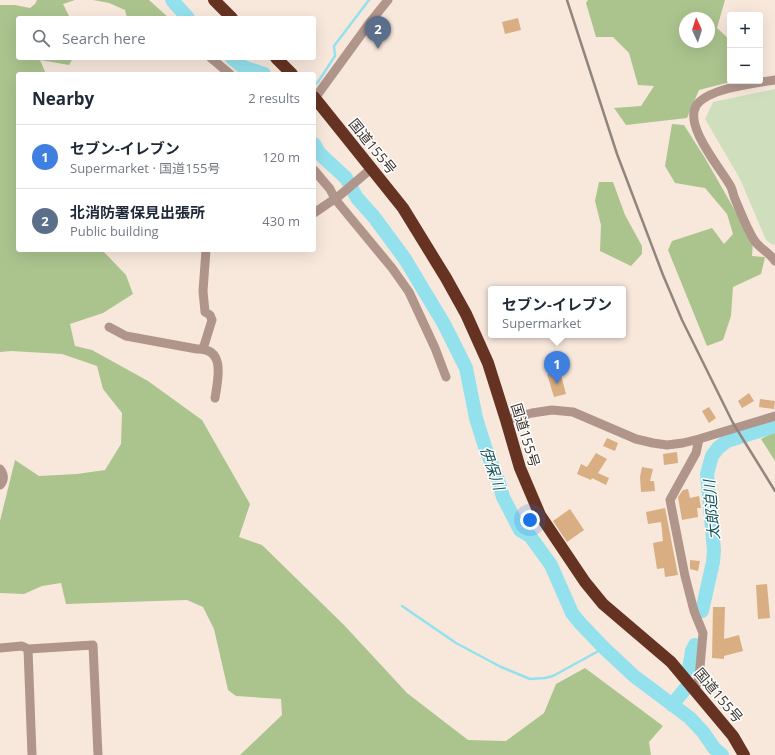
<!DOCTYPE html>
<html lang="en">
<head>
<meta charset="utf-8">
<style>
	:root { --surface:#fff; --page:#f2f2f3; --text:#1f2937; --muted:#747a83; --line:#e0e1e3; --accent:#ce3e5b }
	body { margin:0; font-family:"Open Sans","Noto Sans JP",sans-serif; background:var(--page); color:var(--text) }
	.controls { position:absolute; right:12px; top:12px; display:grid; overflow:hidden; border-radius:4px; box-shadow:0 4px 16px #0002 }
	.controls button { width:36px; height:36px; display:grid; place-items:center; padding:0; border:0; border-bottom:1px solid var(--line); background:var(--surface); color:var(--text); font:20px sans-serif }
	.compass { position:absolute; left:679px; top:12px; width:36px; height:36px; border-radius:50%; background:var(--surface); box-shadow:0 4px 16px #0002; rotate:356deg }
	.you { position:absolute; left:530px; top:520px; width:14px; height:14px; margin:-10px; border:3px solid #fff; border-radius:50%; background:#1a73e8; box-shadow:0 0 0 6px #1a73e833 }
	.badge { display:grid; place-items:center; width:26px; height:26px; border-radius:50%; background:var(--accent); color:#fff; font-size:13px; font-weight:700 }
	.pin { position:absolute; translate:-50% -33px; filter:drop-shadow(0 1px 2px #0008) }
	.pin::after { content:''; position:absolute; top:21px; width:14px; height:12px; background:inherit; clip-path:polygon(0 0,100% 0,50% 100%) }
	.popup { position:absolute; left:488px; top:286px; width:138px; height:52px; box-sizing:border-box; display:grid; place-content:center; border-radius:4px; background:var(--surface); filter:drop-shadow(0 1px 3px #0005); font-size:13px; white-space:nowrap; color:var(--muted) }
	.popup b { font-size:15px; color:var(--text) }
	.popup::after { content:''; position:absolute; left:50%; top:100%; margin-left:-8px; border:8px solid transparent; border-top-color:var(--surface) }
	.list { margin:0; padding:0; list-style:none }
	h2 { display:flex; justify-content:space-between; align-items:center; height:52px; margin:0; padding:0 16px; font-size:17px }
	h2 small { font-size:13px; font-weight:400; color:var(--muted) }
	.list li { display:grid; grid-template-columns:26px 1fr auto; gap:12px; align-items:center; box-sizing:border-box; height:64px; padding:0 16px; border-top:1px solid var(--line) }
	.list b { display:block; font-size:15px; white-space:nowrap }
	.list p { margin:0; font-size:13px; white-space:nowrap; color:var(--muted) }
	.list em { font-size:13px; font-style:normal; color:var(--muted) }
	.icon { flex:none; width:22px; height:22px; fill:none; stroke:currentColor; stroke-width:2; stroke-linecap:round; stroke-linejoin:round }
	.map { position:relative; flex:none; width:775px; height:755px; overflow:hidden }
	.search { position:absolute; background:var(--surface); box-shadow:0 4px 16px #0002; left:16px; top:16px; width:300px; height:44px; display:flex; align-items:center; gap:10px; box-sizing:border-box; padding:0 14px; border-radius:4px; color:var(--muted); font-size:15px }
	.panel { position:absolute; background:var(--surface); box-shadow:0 4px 16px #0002; left:16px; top:72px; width:300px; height:180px; border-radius:4px }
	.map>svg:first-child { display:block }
</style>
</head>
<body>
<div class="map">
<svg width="775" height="755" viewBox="0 0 775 755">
	<rect width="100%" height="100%" fill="#f8e8dc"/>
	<path fill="#cfdfbe" d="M775,89V244L773,245L766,240L740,179L705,119L713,102Z"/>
	<path fill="#abc48e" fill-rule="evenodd" d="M37,0H75L63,4L70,18H18V58H73L69,65L40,60L46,74H18V250H102L126,275L133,294L103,313L70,324L75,346L92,350L148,381L202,420L250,504L239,537L262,545L344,625L407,693L468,740L506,741L544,713L556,684L585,668L663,726L649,742L651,755H240L282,715L281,699L236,696L228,690L214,629L203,607L187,600L66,604L61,583L42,586L24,594L0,593V521L15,460L39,476L77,474L105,470L121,444L122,413L103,389L97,366L62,354L11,351L0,352V5H15L30,8L35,4Z
		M93,0H149L169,18H127L125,10L109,3Z
		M588,0H725L717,28L730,40V81H734L699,90L687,118L626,125L614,108L641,106L654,86L638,85L629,53L613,37H596L586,3ZM685,18H709V42H685Z
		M672,124L684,125L705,158L753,242L752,256L765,257L761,274L733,287L731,316L723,340L707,346L668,250L672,241L712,228L724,244L733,234L727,214L705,188L675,183L665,166Z
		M599,182H613L625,215L642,246V254L631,266L600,251L601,225L595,201Z
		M775,432V461L761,439Z"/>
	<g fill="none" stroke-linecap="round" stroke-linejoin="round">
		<path stroke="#94e1ee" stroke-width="2.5" d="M314,85L318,82L335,56L334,46L369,0
			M402,606L456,643L501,667L530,679L545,678L553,676L604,648"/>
		<path stroke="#94e1ee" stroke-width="14" d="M172,0L188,18
			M232,58L243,67L264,74
			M314,144L320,154L346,178L357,198L374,217L405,259L444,324L466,368L476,418L485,447L498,480L503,497L520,530L530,536L551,565L572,613L580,623L604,648L634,676L690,718L703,732L714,748L722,755
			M702,611L713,562L714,550L707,474L712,456L718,448L727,441L775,426
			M689,669L692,651L695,645
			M672,705L685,689"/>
	</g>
	<path fill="#d9ae82" d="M518,18L521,30L505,34L502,22Z
		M560,371L566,394L554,397L547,374Z
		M749,393L754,401L742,408L738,401Z
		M760,399L775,401L774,409L759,407Z
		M709,407L716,418L709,423L702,411Z
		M607,438L618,443L615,451L603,446Z
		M677,452L678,463L664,465L663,454Z
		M596,453L607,459L598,473L609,478L606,485L592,478L591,480L577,474L581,464L587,467Z
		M642,467L653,469L650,481H654L655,491L641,492L640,477Z
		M688,489L690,498L699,496L701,508H697L698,517L682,520L678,497L683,490Z
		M665,508L678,575L665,577L664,568L657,569L653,543L663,541L661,522L648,524L646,512Z
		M570,509L584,530L567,542L553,521Z
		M690,560L700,561L698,571L690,569Z
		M767,584L770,618L758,619L756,585Z
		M713,607H725L724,639L739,635L743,651L724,656V659L712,658Z"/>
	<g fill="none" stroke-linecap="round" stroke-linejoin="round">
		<path stroke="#b0958b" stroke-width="9" d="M211,58L230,74
			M775,80C756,83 707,88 696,106C684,127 722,170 731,187C733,191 733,195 735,199C741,213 746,227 754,240C760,249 769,252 775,261
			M315,98L371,21L388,0
			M314,170L330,189L335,199L392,268L409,292L435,348L446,377
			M314,213L339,196L372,168
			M109,327L126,336L197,349C226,348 218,379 215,398
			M203,349L212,320L210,315L205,312L203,291L206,250
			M506,420L532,413L552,410L573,412L636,439L653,443L667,445L683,443L699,439L775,416
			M0,469C4,474 5,480 0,485
			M0,648L22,646L28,649L93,645L98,755
			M28,649L32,755
			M695,689L699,678L703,633L694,611L685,576L670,500L696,453L699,439"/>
		<path stroke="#632" stroke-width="12" d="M214,0L232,18
			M276,58L292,74
			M314,97L403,208L446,278L466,314L488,363L506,420L520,468L540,515L585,582L603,604L671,662L733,736L744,755"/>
		<path stroke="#91867e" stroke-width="2.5" d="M567,0L617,154L663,275L682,320L733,423L775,491"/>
	</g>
	<g text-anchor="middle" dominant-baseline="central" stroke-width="3" stroke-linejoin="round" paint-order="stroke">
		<g font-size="14" fill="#3b3530" stroke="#fff">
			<text transform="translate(373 146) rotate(51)">国道155号</text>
			<text transform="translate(526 435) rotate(73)">国道155号</text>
			<text transform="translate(719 695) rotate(50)">国道155号</text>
		</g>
		<g font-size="15" font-style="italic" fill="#11545d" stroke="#fff">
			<text transform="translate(493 468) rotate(71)">伊保川</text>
			<text transform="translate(711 510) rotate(-95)">太郎迫川</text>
		</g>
	</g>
</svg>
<div class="controls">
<button>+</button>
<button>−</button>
</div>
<svg class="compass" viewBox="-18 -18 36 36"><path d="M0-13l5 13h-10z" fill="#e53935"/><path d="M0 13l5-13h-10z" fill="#747a83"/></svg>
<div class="you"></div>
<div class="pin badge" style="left:557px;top:384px;background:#3f7fe0">1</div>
<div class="popup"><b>セブン-イレブン</b>Supermarket</div>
<div class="pin badge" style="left:378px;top:49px;background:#5c6f8a">2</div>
<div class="search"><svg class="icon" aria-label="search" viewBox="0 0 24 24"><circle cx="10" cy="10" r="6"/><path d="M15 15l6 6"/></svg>Search here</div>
<section class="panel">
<h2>Nearby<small>2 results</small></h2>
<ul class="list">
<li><span class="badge" style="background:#3f7fe0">1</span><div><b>セブン-イレブン</b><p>Supermarket · 国道155号</p></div><em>120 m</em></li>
<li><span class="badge" style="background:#5c6f8a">2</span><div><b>北消防署保見出張所</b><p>Public building</p></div><em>430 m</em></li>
</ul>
</section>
</div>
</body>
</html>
